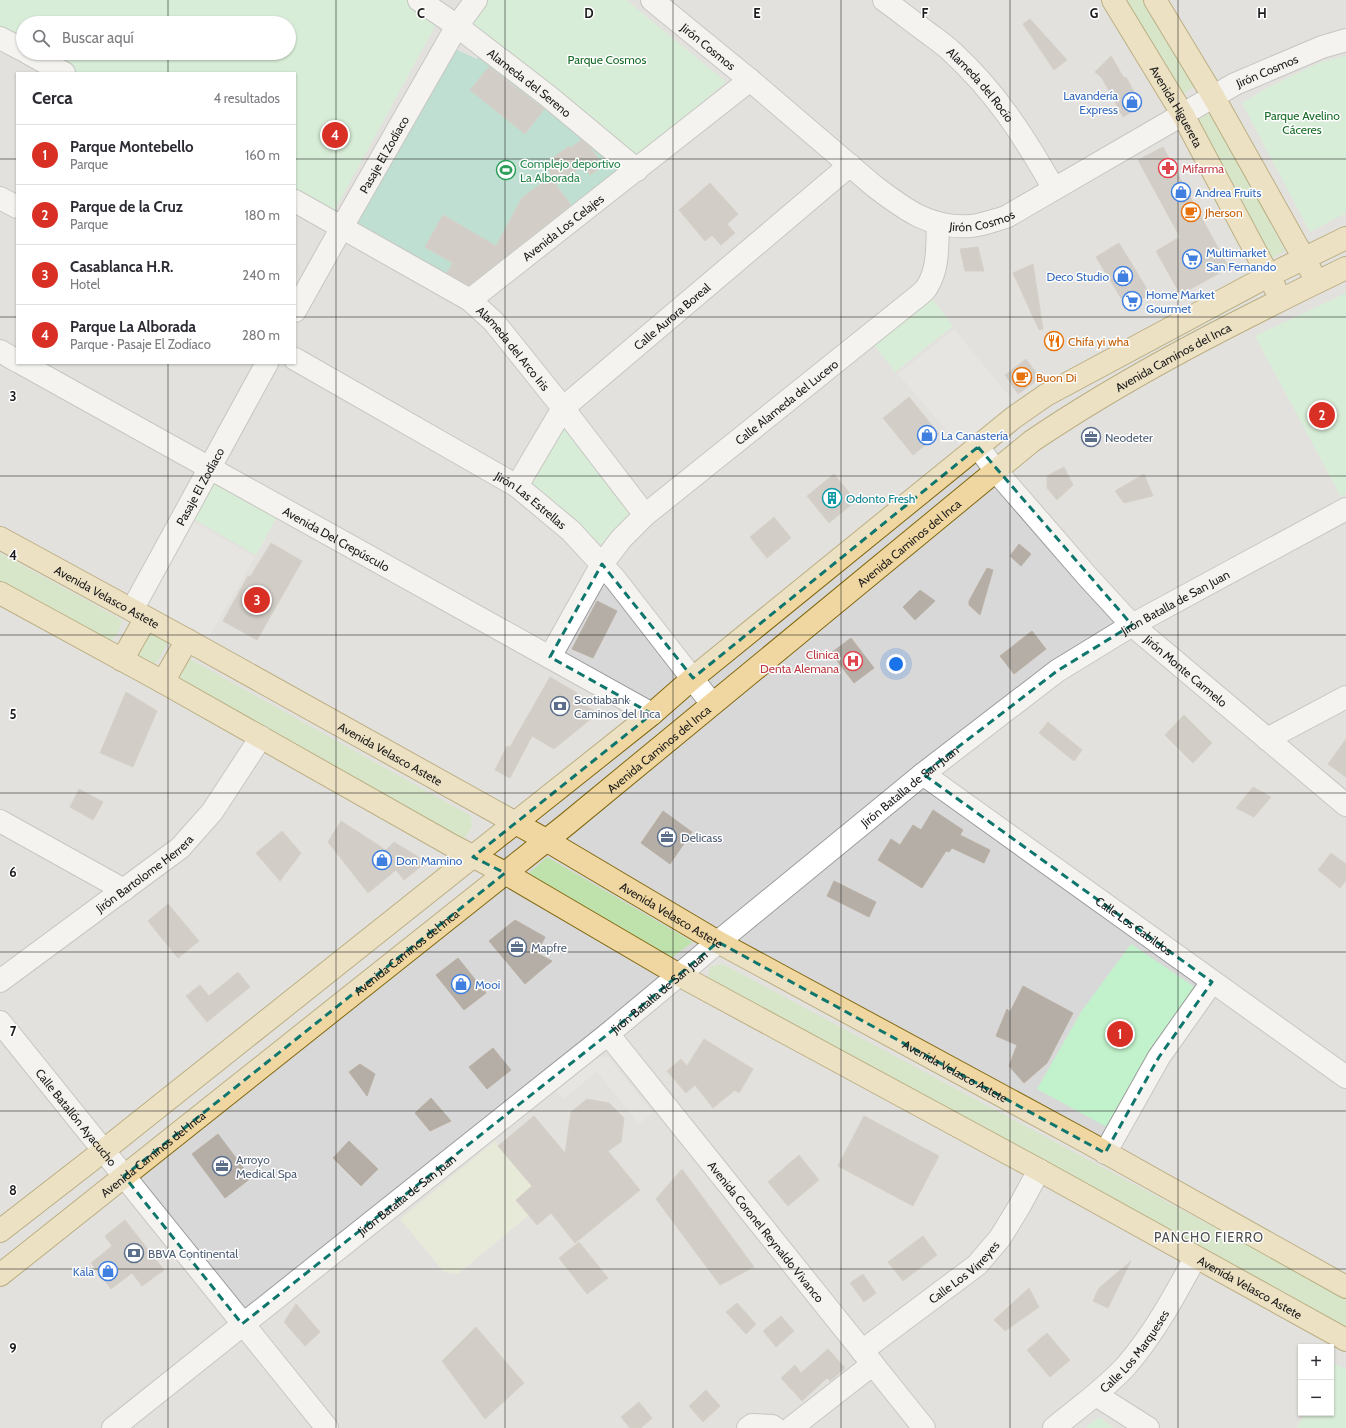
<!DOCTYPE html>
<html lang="es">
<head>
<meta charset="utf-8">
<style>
	:root { --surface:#fff; --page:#f2f2f3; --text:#2b2b33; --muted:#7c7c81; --line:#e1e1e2; --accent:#d93025 }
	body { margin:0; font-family:Cabin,sans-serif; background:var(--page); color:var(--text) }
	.controls { position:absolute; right:12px; bottom:12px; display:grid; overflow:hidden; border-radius:0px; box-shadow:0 1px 3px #0004 }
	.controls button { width:36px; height:36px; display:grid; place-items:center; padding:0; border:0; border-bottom:1px solid var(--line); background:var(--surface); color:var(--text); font:20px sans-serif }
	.you { position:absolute; left:896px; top:664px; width:14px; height:14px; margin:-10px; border:3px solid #fff; border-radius:50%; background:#1a73e8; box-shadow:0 0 0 6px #1a73e833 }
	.badge { display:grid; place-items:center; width:26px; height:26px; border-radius:50%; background:var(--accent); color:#fff; font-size:13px; font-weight:700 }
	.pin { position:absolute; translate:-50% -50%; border:2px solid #fff; box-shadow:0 1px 4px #0006 }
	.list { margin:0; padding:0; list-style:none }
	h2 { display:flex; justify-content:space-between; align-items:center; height:52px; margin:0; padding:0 16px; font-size:17px }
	h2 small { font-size:13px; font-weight:400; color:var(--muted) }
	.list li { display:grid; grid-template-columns:26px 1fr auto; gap:12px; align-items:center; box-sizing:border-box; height:60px; padding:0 16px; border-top:1px solid var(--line) }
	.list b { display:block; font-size:15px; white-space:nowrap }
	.list p { margin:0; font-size:13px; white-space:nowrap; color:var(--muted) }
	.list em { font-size:13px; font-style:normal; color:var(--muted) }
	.icon { flex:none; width:22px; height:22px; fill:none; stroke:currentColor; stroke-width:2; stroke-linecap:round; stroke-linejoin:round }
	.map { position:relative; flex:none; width:1346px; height:1428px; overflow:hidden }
	.search { position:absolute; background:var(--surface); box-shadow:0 1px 3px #0004; left:16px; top:16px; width:280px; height:44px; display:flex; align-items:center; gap:10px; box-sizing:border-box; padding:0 14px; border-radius:22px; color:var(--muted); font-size:15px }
	.panel { position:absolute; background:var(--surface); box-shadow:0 1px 3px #0004; left:16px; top:72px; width:280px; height:292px; border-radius:0px }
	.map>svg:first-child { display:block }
</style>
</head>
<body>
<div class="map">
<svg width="1346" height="1428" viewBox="0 0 1346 1428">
	<rect width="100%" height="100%" fill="#ebe9e1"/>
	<path fill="#d9d8d8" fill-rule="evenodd" d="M0,0H1346V1428H0ZM23,23H289V53H23ZM17,73H295V363H17ZM1301,1347H1331V1413H1301Z"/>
	<path fill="#e3e8ce" d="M495,1141L532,1186L516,1200L529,1215L458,1274L444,1272L400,1219Z"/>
	<path fill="#bfe1ac" d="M1123,0H1143L1194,86L1183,95L1163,58Z
		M1207,114L1213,115L1285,251L1272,258L1197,124L1200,116Z
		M0,553L122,620C120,629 118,636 109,642L0,582Z
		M150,631L166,640L167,645L153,668L133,659Z
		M188,658L471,816L472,827L464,839L454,838L175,681Z
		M547,857L693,942L671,958L527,875Z
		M723,964L1346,1298V1330L707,981L710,967Z"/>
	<path fill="#c1f2cb" d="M0,0H412L440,17L331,217L295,196V73H75L39,53H289V23H23V44L0,31Z
		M487,0H626L726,82L638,156L469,26Z
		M1346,56V213L1310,232L1242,103L1267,88L1321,62Z
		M1346,293V494L1341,497L1255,336Z
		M930,296L953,326L895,372L872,342Z
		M563,416L640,514L602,545L536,491L532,483L533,476Z
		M214,474L280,511L256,555L190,517Z
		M1131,944L1202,992L1116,1132L1037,1089L1081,1012Z
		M1334,1363L1346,1369V1428H1297L1305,1413H1331V1368Z
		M1099,1417L1114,1428H1085Z"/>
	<path fill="#87d2be" d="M455,49L477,59L483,52L626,168L472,292L353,225Z"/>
	<path fill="#dfdfdf" d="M954,329L1013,401L960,446L898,374Z
		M189,519L255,557L208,639L142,602Z
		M588,1056L608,1057L653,1113L639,1124L597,1072L563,1099L552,1085Z"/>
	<path fill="#b4aea7" stroke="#bbb1a5" d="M1030,19L1067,60L1054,70L1023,24Z
		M1111,56L1124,78L1126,77L1142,106L1123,117L1102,78L1095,72Z
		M489,67L544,109L525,134L470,90Z
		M582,140L590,147L603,166L590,175L583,166L558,184L544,165L569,146L570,148Z
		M1163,147L1229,268L1185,292H1179L1156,251L1180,237L1138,160Z
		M550,177L571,205L469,285L447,273L453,263L425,247L443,215L496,246L522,198Z
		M710,183L738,214L727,224L735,233L721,245L712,235L705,241L679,210Z
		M1119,243L1150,294L1127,308L1096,257Z
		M978,247L984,271H965L960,249Z
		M1033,264L1043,329L1039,330L1013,273Z
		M1026,359L1040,378L1018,394L1005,375Z
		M909,397L939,434L913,455L883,418Z
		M1064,467L1073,485L1057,500L1047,488V476Z
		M834,474L856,501L829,523L807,496Z
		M1144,474L1153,496L1124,503L1115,491Z
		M774,517L791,538L767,558L750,537Z
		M271,543L302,561L257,640L223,621L248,576L250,577Z
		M1019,544L1031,554L1021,566L1010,556Z
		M987,568L993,570L980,615L969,605V601Z
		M920,590L935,601L915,620L903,607Z
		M597,601L617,611L593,658L572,649Z
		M1032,631L1046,649L1014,674L1000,656Z
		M851,638L874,668L854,683L831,653Z
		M550,677L577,693L573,699L598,713L554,749L532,736L510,778L495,770L507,746L510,747Z
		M126,692L157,711L133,767L100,753Z
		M1184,715L1212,743L1193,763L1165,735Z
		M1048,722L1082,750L1074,761L1039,733Z
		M1346,739V777L1328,764Z
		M1253,787L1271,797L1254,817L1236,808Z
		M79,789L103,802L93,820L70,807Z
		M933,810L963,830L960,835L990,850L984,863L952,848L949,852L946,851L922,888L878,860L891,839L900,845L913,825L921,830Z
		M663,811L692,832L670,864L641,843Z
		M341,821L386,850L394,842L417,856L424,864L404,880L396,870L368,893L328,842Z
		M282,831L301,853L280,881L256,853Z
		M1331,853L1346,864V880L1340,888L1318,870Z
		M834,881L876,902L869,917L827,896Z
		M168,904L199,941L178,958L148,921Z
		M515,920L545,937L537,953L552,961L525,984L489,941Z
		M458,958L486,993L464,1010L436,975Z
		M238,972L250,987L207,1022L186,996L200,985L209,996Z
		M1023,986L1073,1013L1047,1063L1024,1083L1009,1066L1017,1045L996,1036L1007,1009L1010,1012Z
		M704,1039L753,1069L739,1093L735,1090L713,1108L695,1085L686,1093L667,1071L681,1059L687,1066Z
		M493,1048L511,1070L487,1089L469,1067Z
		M360,1064L375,1074L367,1096L349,1072Z
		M431,1098L451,1121L430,1131L415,1113Z
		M587,1099L609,1103L624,1118L621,1142L608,1151L640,1190L575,1243L551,1213L537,1225L516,1200L532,1186L498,1146L534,1116L565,1153L571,1112Z
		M864,1116L939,1156L913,1206L838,1166Z
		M218,1134L251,1178L225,1198L192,1154Z
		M349,1141L378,1169L361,1186L333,1158Z
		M799,1155L819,1180L788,1206L768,1182Z
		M682,1169L754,1267L720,1285L656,1199Z
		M125,1220L164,1270L142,1286L132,1273L111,1289L91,1263L112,1246L105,1236Z
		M923,1236L937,1255L903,1281L888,1262Z
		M579,1242L608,1278L587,1294L559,1258Z
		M1131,1261L1108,1308L1093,1301L1099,1288Z
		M863,1274L876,1293L864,1302L850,1283Z
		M1029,1288L1039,1307L1005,1331L994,1320Z
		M737,1303L756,1324L746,1334L726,1312Z
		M296,1304L320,1332L305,1346L284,1322Z
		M781,1316L794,1331L776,1347L763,1331Z
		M476,1327L524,1383L485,1419L442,1361Z
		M1047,1333L1070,1360L1050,1377L1027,1350Z
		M828,1349L845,1368L830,1381L827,1378L802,1401L781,1378L795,1365L801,1373Z
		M706,1390L720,1406L703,1422L689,1406Z
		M639,1402L652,1418L641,1428H630L621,1417Z"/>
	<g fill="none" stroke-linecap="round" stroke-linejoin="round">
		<defs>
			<g id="minor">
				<path id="s1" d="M419,0L457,26L548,96L637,170"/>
				<path id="s2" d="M652,0L750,80L874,186C904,209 930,229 971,226C983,225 995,220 1006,217L1235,84L1322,47L1346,40"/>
				<path id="s3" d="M884,0C899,11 913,22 928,33C936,39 945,45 952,52C996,92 1025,138 1054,189"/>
				<path d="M0,38L23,50"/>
				<path d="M28,53L64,73"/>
				<path d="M0,198L17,207"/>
				<path id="s4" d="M295,201L470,300L494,322L563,408L645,515"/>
				<path id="s5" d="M470,300L750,80"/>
				<path id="s6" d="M295,311L342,227L457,26L476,0"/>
				<path d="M0,351L17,361"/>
				<path id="s7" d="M295,359L517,486L571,531L615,579L712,704"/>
				<path id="s8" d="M21,363L652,714"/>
				<path id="s9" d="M978,447L996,471L1087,576L1132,625L1346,805"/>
				<path id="s10" d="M517,486L563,408L850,165"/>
				<path id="s11" d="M132,610L267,363"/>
				<path id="s12" d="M550,657L602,564L621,539L645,515L913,300C918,296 924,292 927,287C939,268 937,245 938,223"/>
				<path d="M1267,739L1346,697"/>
				<path id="s13" d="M923,774L1346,1077"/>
				<path d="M0,821L124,890"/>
				<path id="s14" d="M0,981L180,848L212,812L261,737"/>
				<path id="s15" d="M0,1022L327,1428"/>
				<path id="s16" d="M608,1034L924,1428"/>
				<path d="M1105,1153L1159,1057L1212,982"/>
				<path id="s17" d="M862,1351L977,1265L1000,1238L1019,1207L1039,1170"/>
				<path d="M1096,1395L1148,1428"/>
				<path id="s18" d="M113,1428L608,1034L679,975L718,942L923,774L1057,671L1132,625L1346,509"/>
				<path d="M748,1428L752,1425L772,1426L775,1428"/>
				<path d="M791,1428L873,1364"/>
				<path id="s19" d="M1054,1428C1078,1408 1104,1390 1126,1366C1154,1334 1175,1295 1195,1258"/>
			</g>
			<g id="major">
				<path id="s20" d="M1113,0L1183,115L1275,288"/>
				<path d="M1155,0L1213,96L1311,271"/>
				<path id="s21" d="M0,538L187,640L546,840L718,942L1087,1142L1346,1287"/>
				<path id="s22" d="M0,593L163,682L453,846L505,873L679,975L1039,1170L1346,1340"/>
				<path d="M122,660L146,618"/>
				<path d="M163,682L187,640"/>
				<path d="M0,1231L103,1151L652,714L693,678L1013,418L1046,395L1268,276L1346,238"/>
				<path id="s23" d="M0,1275L567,824L1032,441C1131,374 1239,320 1346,268"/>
			</g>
		</defs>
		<use href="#minor" stroke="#9c9c9c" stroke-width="24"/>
		<use href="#major" stroke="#816910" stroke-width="24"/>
		<use href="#minor" stroke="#fff" stroke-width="22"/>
		<use href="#major" stroke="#f0d7a1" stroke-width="22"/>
	</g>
	<path d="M0 0H1346V1428H0ZM978,447L1132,625L1057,671L923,774L1212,982L1159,1057L1105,1153L718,942L608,1034L242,1324L124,1176L505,873L473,857L652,714L550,657L602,564L693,678Z" fill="#ebe9e1" fill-opacity=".55" fill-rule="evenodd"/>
	<path fill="none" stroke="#0f766e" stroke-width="3" stroke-dasharray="8 5" stroke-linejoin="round" d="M978,447L1132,625L1057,671L923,774L1212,982L1159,1057L1105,1153L718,942L608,1034L242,1324L124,1176L505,873L473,857L652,714L550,657L602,564L693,678Z"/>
	<path fill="none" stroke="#1b1b1b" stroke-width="1" stroke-opacity="0.55" d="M168,0V23M336,0V1428M505,0V1428M673,0V1428M841,0V1428M1010,0V1428M1178,0V1428M168,53V73M0,159H17M295,159H1346M0,317H17M295,317H1346M168,363V1428M0,476H1346M0,635H1346M0,793H1346M0,952H1346M0,1111H1346M0,1269H1346"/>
	<defs>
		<symbol id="shop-ring" viewBox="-11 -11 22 22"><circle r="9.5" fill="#fff" stroke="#3f7fe0" stroke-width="1.5"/><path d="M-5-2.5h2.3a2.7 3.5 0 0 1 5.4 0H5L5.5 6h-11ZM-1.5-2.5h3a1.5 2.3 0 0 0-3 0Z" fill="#3f7fe0"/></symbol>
		<symbol id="pharmacy-ring" viewBox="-11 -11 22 22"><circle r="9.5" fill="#fff" stroke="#e0444e" stroke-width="1.5"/><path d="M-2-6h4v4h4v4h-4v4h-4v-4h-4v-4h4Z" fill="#e0444e"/></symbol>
		<symbol id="stadium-ring" viewBox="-11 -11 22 22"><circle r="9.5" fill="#fff" stroke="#2e9e5b" stroke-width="1.5"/><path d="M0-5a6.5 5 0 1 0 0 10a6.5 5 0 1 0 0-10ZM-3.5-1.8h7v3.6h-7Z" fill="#2e9e5b"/></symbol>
		<symbol id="cafe-ring" viewBox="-11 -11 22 22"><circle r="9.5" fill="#fff" stroke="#e8710a" stroke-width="1.5"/><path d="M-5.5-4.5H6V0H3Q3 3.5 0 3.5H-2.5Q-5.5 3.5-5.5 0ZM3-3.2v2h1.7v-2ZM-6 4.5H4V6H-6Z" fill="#e8710a"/></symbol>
		<symbol id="supermarket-ring" viewBox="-11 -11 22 22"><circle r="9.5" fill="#fff" stroke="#3f7fe0" stroke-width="1.5"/><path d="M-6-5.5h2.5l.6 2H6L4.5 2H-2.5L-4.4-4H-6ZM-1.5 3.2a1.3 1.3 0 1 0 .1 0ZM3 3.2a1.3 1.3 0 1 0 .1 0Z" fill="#3f7fe0"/></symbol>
		<symbol id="restaurant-ring" viewBox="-11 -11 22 22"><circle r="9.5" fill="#fff" stroke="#e8710a" stroke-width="1.5"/><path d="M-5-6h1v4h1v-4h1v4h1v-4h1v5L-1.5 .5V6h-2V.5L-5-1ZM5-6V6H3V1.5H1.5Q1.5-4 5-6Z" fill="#e8710a"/></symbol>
		<symbol id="office-ring" viewBox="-11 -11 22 22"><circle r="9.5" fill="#fff" stroke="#5c6f8a" stroke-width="1.5"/><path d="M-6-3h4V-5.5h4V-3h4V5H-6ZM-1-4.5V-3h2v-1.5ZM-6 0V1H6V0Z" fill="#5c6f8a"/></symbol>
		<symbol id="building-ring" viewBox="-11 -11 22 22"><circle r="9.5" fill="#fff" stroke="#0f9aa8" stroke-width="1.5"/><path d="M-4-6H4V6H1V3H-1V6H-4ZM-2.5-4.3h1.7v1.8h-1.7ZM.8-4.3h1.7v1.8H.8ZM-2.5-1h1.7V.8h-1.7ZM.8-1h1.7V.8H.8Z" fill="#0f9aa8"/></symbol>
		<symbol id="hospital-ring" viewBox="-11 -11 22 22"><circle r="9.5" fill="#fff" stroke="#e0444e" stroke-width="1.5"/><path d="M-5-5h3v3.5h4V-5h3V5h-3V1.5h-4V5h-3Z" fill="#e0444e"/></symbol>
		<symbol id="bank-ring" viewBox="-11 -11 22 22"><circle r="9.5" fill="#fff" stroke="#5c6f8a" stroke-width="1.5"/><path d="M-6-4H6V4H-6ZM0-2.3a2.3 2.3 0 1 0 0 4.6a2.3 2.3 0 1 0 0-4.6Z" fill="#5c6f8a"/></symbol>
	</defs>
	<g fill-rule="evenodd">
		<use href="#shop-ring" x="1121" y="91" width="22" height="22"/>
		<use href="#pharmacy-ring" x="1157" y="157" width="22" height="22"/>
		<use href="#stadium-ring" x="495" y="159" width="22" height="22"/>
		<use href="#shop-ring" x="1170" y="181" width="22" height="22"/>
		<use href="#cafe-ring" x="1180" y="201" width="22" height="22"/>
		<use href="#supermarket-ring" x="1181" y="248" width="22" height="22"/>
		<use href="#shop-ring" x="1112" y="265" width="22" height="22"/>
		<use href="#supermarket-ring" x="1121" y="290" width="22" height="22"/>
		<use href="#restaurant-ring" x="1043" y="330" width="22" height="22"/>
		<use href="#cafe-ring" x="1011" y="366" width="22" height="22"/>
		<use href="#shop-ring" x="916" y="424" width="22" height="22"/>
		<use href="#office-ring" x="1080" y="426" width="22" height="22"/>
		<use href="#building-ring" x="821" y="487" width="22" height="22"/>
		<use href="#hospital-ring" x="842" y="650" width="22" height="22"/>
		<use href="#bank-ring" x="549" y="695" width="22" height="22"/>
		<use href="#office-ring" x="656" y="826" width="22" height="22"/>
		<use href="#shop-ring" x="371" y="849" width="22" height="22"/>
		<use href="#office-ring" x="506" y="936" width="22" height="22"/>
		<use href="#shop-ring" x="450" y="973" width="22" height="22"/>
		<use href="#office-ring" x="211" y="1155" width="22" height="22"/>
		<use href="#bank-ring" x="123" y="1242" width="22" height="22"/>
		<use href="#shop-ring" x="97" y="1260" width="22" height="22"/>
	</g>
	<g text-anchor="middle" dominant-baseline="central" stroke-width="3" stroke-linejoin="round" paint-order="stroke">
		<g font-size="12" fill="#1b1b1b" stroke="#fff">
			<text stroke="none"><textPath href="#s2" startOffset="73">Jirón Cosmos</textPath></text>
			<text stroke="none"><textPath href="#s2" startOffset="733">Jirón Cosmos</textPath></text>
			<text stroke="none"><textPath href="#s1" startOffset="138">Alameda del Sereno</textPath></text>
			<text stroke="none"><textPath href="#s3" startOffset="129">Alameda del Rocío</textPath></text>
			<text stroke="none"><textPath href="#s20" startOffset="124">Avenida Higuereta</textPath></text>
			<text stroke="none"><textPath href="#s6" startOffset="180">Pasaje El Zodíaco</textPath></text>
			<text stroke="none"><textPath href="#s2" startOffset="409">Jirón Cosmos</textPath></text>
			<text stroke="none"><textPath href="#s5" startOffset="118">Avenida Los Celajes</textPath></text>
			<text stroke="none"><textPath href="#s10" startOffset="233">Calle Aurora Boreal</textPath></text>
			<text stroke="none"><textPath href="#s4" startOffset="266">Alameda del Arco Iris</textPath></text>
			<text stroke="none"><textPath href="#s23" startOffset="1491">Avenida Caminos del Inca</textPath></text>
			<text stroke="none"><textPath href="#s12" startOffset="353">Calle Alameda del Lucero</textPath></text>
			<text stroke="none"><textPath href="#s11" startOffset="141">Pasaje El Zodíaco</textPath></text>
			<text stroke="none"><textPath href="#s7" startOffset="275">Jirón Las Estrellas</textPath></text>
			<text stroke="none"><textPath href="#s8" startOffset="361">Avenida Del Crepúsculo</textPath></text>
			<text stroke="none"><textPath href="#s23" startOffset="1167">Avenida Caminos del Inca</textPath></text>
			<text stroke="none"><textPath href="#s21" startOffset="122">Avenida Velasco Astete</textPath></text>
			<text stroke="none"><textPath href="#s18" startOffset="1347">Jirón Batalla de San Juan</textPath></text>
			<text stroke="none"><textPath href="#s9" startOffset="306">Jirón Monte Carmelo</textPath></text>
			<text stroke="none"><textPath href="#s23" startOffset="843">Avenida Caminos del Inca</textPath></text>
			<text stroke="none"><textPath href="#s21" startOffset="446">Avenida Velasco Astete</textPath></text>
			<text stroke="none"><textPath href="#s18" startOffset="1023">Jirón Batalla de San Juan</textPath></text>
			<text stroke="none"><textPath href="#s14" startOffset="180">Jirón Bartolome Herrera</textPath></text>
			<text stroke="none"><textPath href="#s21" startOffset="770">Avenida Velasco Astete</textPath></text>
			<text stroke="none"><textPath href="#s13" startOffset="260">Calle Los Cabildos</textPath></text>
			<text stroke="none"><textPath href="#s23" startOffset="519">Avenida Caminos del Inca</textPath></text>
			<text stroke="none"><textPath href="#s18" startOffset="699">Jirón Batalla de San Juan</textPath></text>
			<text stroke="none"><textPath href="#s21" startOffset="1094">Avenida Velasco Astete</textPath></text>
			<text stroke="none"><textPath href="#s15" startOffset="122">Calle Batallón Ayacucho</textPath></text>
			<text stroke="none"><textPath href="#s23" startOffset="195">Avenida Caminos del Inca</textPath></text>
			<text stroke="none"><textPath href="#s18" startOffset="375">Jirón Batalla de San Juan</textPath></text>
			<text stroke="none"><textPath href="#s16" startOffset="253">Avenida Coronel Reynaldo Vivanco</textPath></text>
			<text stroke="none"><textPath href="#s17" startOffset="129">Calle Los Virreyes</textPath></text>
			<text stroke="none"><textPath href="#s22" startOffset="1430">Avenida Velasco Astete</textPath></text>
			<text stroke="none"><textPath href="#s19" startOffset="112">Calle Los Marqueses</textPath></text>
		</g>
		<g font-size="12" fill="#176b27" stroke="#fff">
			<text x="607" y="59">Parque Cosmos</text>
			<text x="1302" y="115">Parque Avelino<tspan x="1302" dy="14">Cáceres</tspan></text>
		</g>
		<g font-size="12" fill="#366cbe" stroke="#fff" text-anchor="start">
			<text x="1118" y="95" text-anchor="end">Lavandería<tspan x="1118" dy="14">Express</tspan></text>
			<text x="1195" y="192">Andrea Fruits</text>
			<text x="1206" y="252">Multimarket<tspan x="1206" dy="14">San Fernando</tspan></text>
			<text x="1109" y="276" text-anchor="end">Deco Studio</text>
			<text x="1146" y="294">Home Market<tspan x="1146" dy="14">Gourmet</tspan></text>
			<text x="941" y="435">La Canastería</text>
			<text x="396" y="860">Don Mamino</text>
			<text x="475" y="984">Mooi</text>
			<text x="94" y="1271" text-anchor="end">Kala</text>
		</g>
		<g font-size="12" fill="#27864d" stroke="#fff" text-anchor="start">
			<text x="520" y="163">Complejo deportivo<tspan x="520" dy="14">La Alborada</tspan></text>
		</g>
		<g font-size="12" fill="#be3a42" stroke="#fff" text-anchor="start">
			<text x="1182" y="168">Mifarma</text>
			<text x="839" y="654" text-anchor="end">Clinica<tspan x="839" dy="14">Denta Alemana</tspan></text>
		</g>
		<g font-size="12" fill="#c56008" stroke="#fff" text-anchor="start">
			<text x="1205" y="212">Jherson</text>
			<text x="1068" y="341">Chifa yi wha</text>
			<text x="1036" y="377">Buon Di</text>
		</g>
		<g font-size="12" fill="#4e5e75" stroke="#fff" text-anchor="start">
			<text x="1105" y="437">Neodeter</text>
			<text x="574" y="699">Scotiabank<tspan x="574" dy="14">Caminos del Inca</tspan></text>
			<text x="681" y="837">Delicass</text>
			<text x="531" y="947">Mapfre</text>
			<text x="236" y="1159">Arroyo<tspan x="236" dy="14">Medical Spa</tspan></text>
			<text x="148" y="1253">BBVA Continental</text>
		</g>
		<g font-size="12" fill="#0d838f" stroke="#fff" text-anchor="start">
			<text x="846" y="498">Odonto Fresh</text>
		</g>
		<g font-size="13" letter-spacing="1" fill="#4e4e4e" stroke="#fff">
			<text x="1209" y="1237">PANCHO FIERRO</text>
		</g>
	</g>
	<g font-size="13" text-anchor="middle" font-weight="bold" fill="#1b1b1b" stroke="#fff" stroke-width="3" stroke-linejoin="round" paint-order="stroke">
		<text x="421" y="18">C</text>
		<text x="589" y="18">D</text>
		<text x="757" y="18">E</text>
		<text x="925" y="18">F</text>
		<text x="1094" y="18">G</text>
		<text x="1262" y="18">H</text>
		<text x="13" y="401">3</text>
		<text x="13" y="560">4</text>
		<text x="13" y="719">5</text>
		<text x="13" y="877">6</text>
		<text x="13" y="1036">7</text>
		<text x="13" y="1195">8</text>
		<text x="13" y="1353">9</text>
	</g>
</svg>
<div class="controls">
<button>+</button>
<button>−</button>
</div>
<div class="you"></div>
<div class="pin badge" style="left:1120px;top:1034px">1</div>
<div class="pin badge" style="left:1322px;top:415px">2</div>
<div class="pin badge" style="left:257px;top:600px">3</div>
<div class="pin badge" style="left:335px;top:135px">4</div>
<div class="search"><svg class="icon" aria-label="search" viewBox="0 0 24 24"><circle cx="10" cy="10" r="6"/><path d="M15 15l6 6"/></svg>Buscar aquí</div>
<section class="panel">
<h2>Cerca<small>4 resultados</small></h2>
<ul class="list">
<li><span class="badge">1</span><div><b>Parque Montebello</b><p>Parque</p></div><em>160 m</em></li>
<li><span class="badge">2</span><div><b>Parque de la Cruz</b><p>Parque</p></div><em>180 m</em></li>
<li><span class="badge">3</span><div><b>Casablanca H.R.</b><p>Hotel</p></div><em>240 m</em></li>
<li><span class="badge">4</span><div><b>Parque La Alborada</b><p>Parque · Pasaje El Zodíaco</p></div><em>280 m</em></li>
</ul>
</section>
</div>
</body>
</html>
